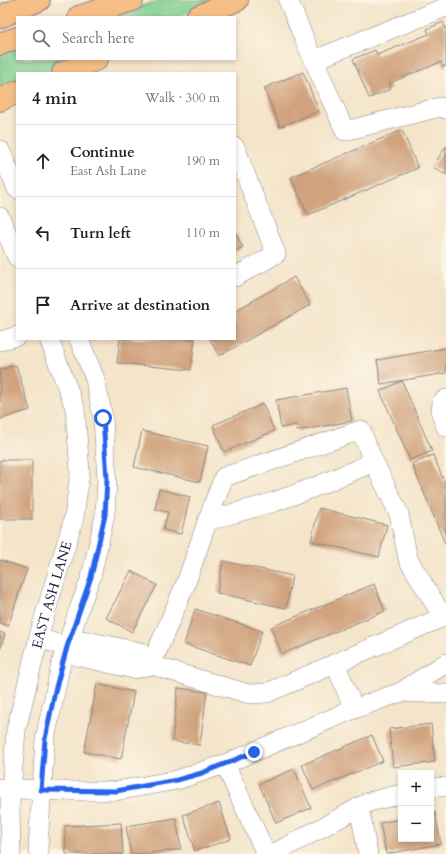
<!DOCTYPE html>
<html lang="en">
<head>
<meta charset="utf-8">
<style>
	:root { --surface:#fff; --page:#f6f6f6; --text:#222; --muted:#767676; --line:#e0e0e0 }
	body { margin:0; font-family:Cardo,serif; background:var(--page); color:var(--text) }
	.controls { position:absolute; right:12px; bottom:12px; display:grid; overflow:hidden; border-radius:0px; box-shadow:0 2px 6px #0003 }
	.controls button { width:36px; height:36px; display:grid; place-items:center; padding:0; border:0; border-bottom:1px solid var(--line); background:var(--surface); color:var(--text); font:20px sans-serif }
	.stop { position:absolute; width:12px; height:12px; margin:-9px; border:3px solid #2563eb; border-radius:50%; background:#fff }
	.stop.end { background:#2563eb; border-color:#fff; box-shadow:0 1px 4px #0008 }
	.list { margin:0; padding:0; list-style:none }
	h2 { display:flex; justify-content:space-between; align-items:center; height:52px; margin:0; padding:0 16px; font-size:17px }
	h2 small { font-size:13px; font-weight:400; color:var(--muted) }
	.list li { display:grid; grid-template-columns:26px 1fr auto; gap:12px; align-items:center; box-sizing:border-box; height:72px; padding:0 16px; border-top:1px solid var(--line) }
	.list b { display:block; font-size:15px; white-space:nowrap }
	.list p { margin:0; font-size:13px; white-space:nowrap; color:var(--muted) }
	.list em { font-size:13px; font-style:normal; color:var(--muted) }
	.icon { flex:none; width:22px; height:22px; fill:none; stroke:currentColor; stroke-width:2; stroke-linecap:round; stroke-linejoin:round }
	.map { position:relative; flex:none; width:446px; height:854px; overflow:hidden }
	.search { position:absolute; background:var(--surface); box-shadow:0 2px 6px #0003; left:16px; top:16px; width:220px; height:44px; display:flex; align-items:center; gap:10px; box-sizing:border-box; padding:0 14px; border-radius:0px; color:var(--muted); font-size:15px }
	.panel { position:absolute; background:var(--surface); box-shadow:0 2px 6px #0003; left:16px; top:72px; width:220px; height:268px; border-radius:0px }
	.map>svg:first-child { display:block }
</style>
</head>
<body>
<div class="map">
<svg width="446" height="854" viewBox="0 0 446 854">
	<rect width="100%" height="100%" fill="#fcf5e5"/>
	<filter id="ink" filterUnits="userSpaceOnUse"><feTurbulence type="fractalNoise" baseFrequency=".025" numOctaves="2"/><feDisplacementMap in="SourceGraphic" scale="8" xChannelSelector="R" yChannelSelector="G"/><feConvolveMatrix kernelMatrix="1 2 1 2 8 2 1 2 1" color-interpolation-filters="sRGB"/></filter>
	<filter id="wash" filterUnits="userSpaceOnUse"><feTurbulence type="fractalNoise" baseFrequency=".012" numOctaves="4" result="noise"/><feDisplacementMap in="SourceGraphic" scale="16" xChannelSelector="R" yChannelSelector="G"/><feGaussianBlur stdDeviation="0.9" result="paint"/><feColorMatrix in="noise" values="0 0 0 0 0 0 0 0 0 0 0 0 0 0 0 0 0 1.4 0 .05"/><feComposite in="paint" operator="in"/></filter>
	<g filter="url(#wash)">
		<rect width="100%" height="100%" fill="#f4e4c9"/>
		<path fill="#7bcc8e" stroke="#4e7764" d="M160,0H218L177,17H108Z
			M17,47V59H75L42,73H17V83L0,90V53Z"/>
		<g id="blocks">
			<path fill="#d0a37e" d="M443,22L446,29V66L443,67L441,62L389,83L391,89L369,98L353,59L375,50L377,55L429,34L427,29Z
				M303,72L319,111L280,127L264,88Z
				M402,130L418,168L308,215L291,177Z
				M446,146V175L433,167Z
				M235,232L243,247L235,251Z
				M294,277L310,305L219,356L210,339H235V311Z
				M120,339H195L191,370L117,363Z
				M446,348V373L381,384L377,360Z
				M16,365L30,410L0,419V370Z
				M402,381L432,451L410,460L380,391Z
				M346,388L352,421L297,431L296,425L281,428L276,400Z
				M263,404L274,431L224,452L213,425Z
				M142,431L208,446L200,482L134,467Z
				M433,455L446,486V546L412,464Z
				M0,460H32V519H0Z
				M159,489L190,497L181,534L163,530L168,512L155,509Z
				M319,508L387,525L379,557L311,541Z
				M0,560L27,569L8,626L0,623Z
				M223,561L292,576L286,608L217,593Z
				M131,571L157,585L132,632L106,618Z
				M374,584L385,611L282,654L271,627Z
				M195,609L262,631L250,666L184,644Z
				M0,632L5,634L0,650Z
				M97,684L134,692L121,759L84,752Z
				M178,688L207,692L200,745L172,741Z
				M431,724L435,762L393,767L389,729Z
				M372,735L383,761L313,790L302,765Z
				M294,769L311,808L276,823L259,784Z
				M219,803L231,839L195,851L183,815Z
				M435,812L441,844L386,854L380,823L401,819V839H431V813Z
				M176,818L181,849L144,854H131L126,826Z
				M121,823L123,854H66L65,826Z"/>
		</g>
	</g>
	<g filter="url(#ink)">
		<use href="#blocks" fill-opacity="0" stroke="#8b8382" stroke-width="1"/>
		<g fill="none" stroke-linecap="round" stroke-linejoin="round">
			<defs>
				<g id="minor">
					<path d="M288,0L306,43L345,131L440,107L446,109"/>
					<path d="M314,60L446,7"/>
					<path d="M235,147L276,254L235,277"/>
					<path d="M0,150L17,189"/>
					<path d="M0,217L17,257"/>
					<path d="M0,341L17,336"/>
					<path d="M446,399L442,402L441,414L446,427"/>
					<path d="M207,521L274,502L315,487L374,462"/>
					<path d="M39,638L67,647L73,655L134,669L151,665L249,694L267,693L443,617L408,559L399,514L371,456L361,430L224,477L213,505L186,583L151,665"/>
					<path d="M67,647L77,639L140,652L151,665"/>
					<path d="M335,663L354,709"/>
					<path d="M401,692L446,694"/>
					<path d="M225,764L266,854"/>
					<path d="M431,787H446"/>
					<path d="M0,788L59,791H116L177,780L225,764L354,709L401,692L446,663"/>
					<path d="M359,807L368,854"/>
					<path id="s1" d="M11,854L10,804L16,730L41,628L74,518L80,472L75,408L49,339"/>
					<path d="M39,854L38,848L45,739L61,664L79,609L91,577L105,515L107,479L103,418L95,379L79,339"/>
					<path d="M273,854L369,802L401,794"/>
				</g>
				<path id="major" d="M197,17L237,0
					M63,73L97,59
					M0,100L17,92"/>
				<path id="highway" d="M0,17L39,0
					M79,17L132,0
					M0,44L17,38"/>
			</defs>
			<use href="#minor" stroke="#8b8382" stroke-width="20"/>
			<use href="#major" stroke="#8b8382" stroke-width="24"/>
			<use href="#highway" stroke="#8b8382" stroke-width="24"/>
			<use href="#minor" stroke="#fff" stroke-width="19"/>
			<use href="#major" stroke="#f6be87" stroke-width="22"/>
			<use href="#highway" stroke="#f6be87" stroke-width="22"/>
		</g>
	</g>
	<g fill="none" stroke-linecap="round" stroke-linejoin="round" filter="url(#ink)">
		<path stroke="#2563eb" stroke-width="5" d="M103,418L107,479L105,515L91,577L67,647L55,691L45,739L41,790L116,791L177,780L202,773L254,752"/>
	</g>
	<g text-anchor="middle" dominant-baseline="central" stroke-width="3" stroke-linejoin="round" paint-order="stroke">
		<g font-size="14" fill="#22223b" stroke="#fcf5e5">
			<text stroke="none"><textPath href="#s1" startOffset="264">EAST ASH LANE</textPath></text>
		</g>
	</g>
</svg>
<div class="controls">
<button>+</button>
<button>−</button>
</div>
<div class="stop" style="left:103px;top:418px"></div>
<div class="stop end" style="left:254px;top:752px"></div>
<div class="search"><svg class="icon" aria-label="search" viewBox="0 0 24 24"><circle cx="10" cy="10" r="6"/><path d="M15 15l6 6"/></svg>Search here</div>
<section class="panel">
<h2>4 min<small>Walk · 300 m</small></h2>
<ul class="list">
<li><svg class="icon" aria-label="ahead" viewBox="0 0 24 24"><path d="M12 20V5M6 11l6-6 6 6"/></svg><div><b>Continue</b><p>East Ash Lane</p></div><em>190 m</em></li>
<li><svg class="icon" aria-label="left" viewBox="0 0 24 24"><path d="M17 20v-9H6M10 6l-5 5 5 5"/></svg><div><b>Turn left</b></div><em>110 m</em></li>
<li><svg class="icon" aria-label="arrive" viewBox="0 0 24 24"><path d="M6 21V4h12l-3 4 3 4H6"/></svg><div><b>Arrive at destination</b></div></li>
</ul>
</section>
</div>
</body>
</html>
